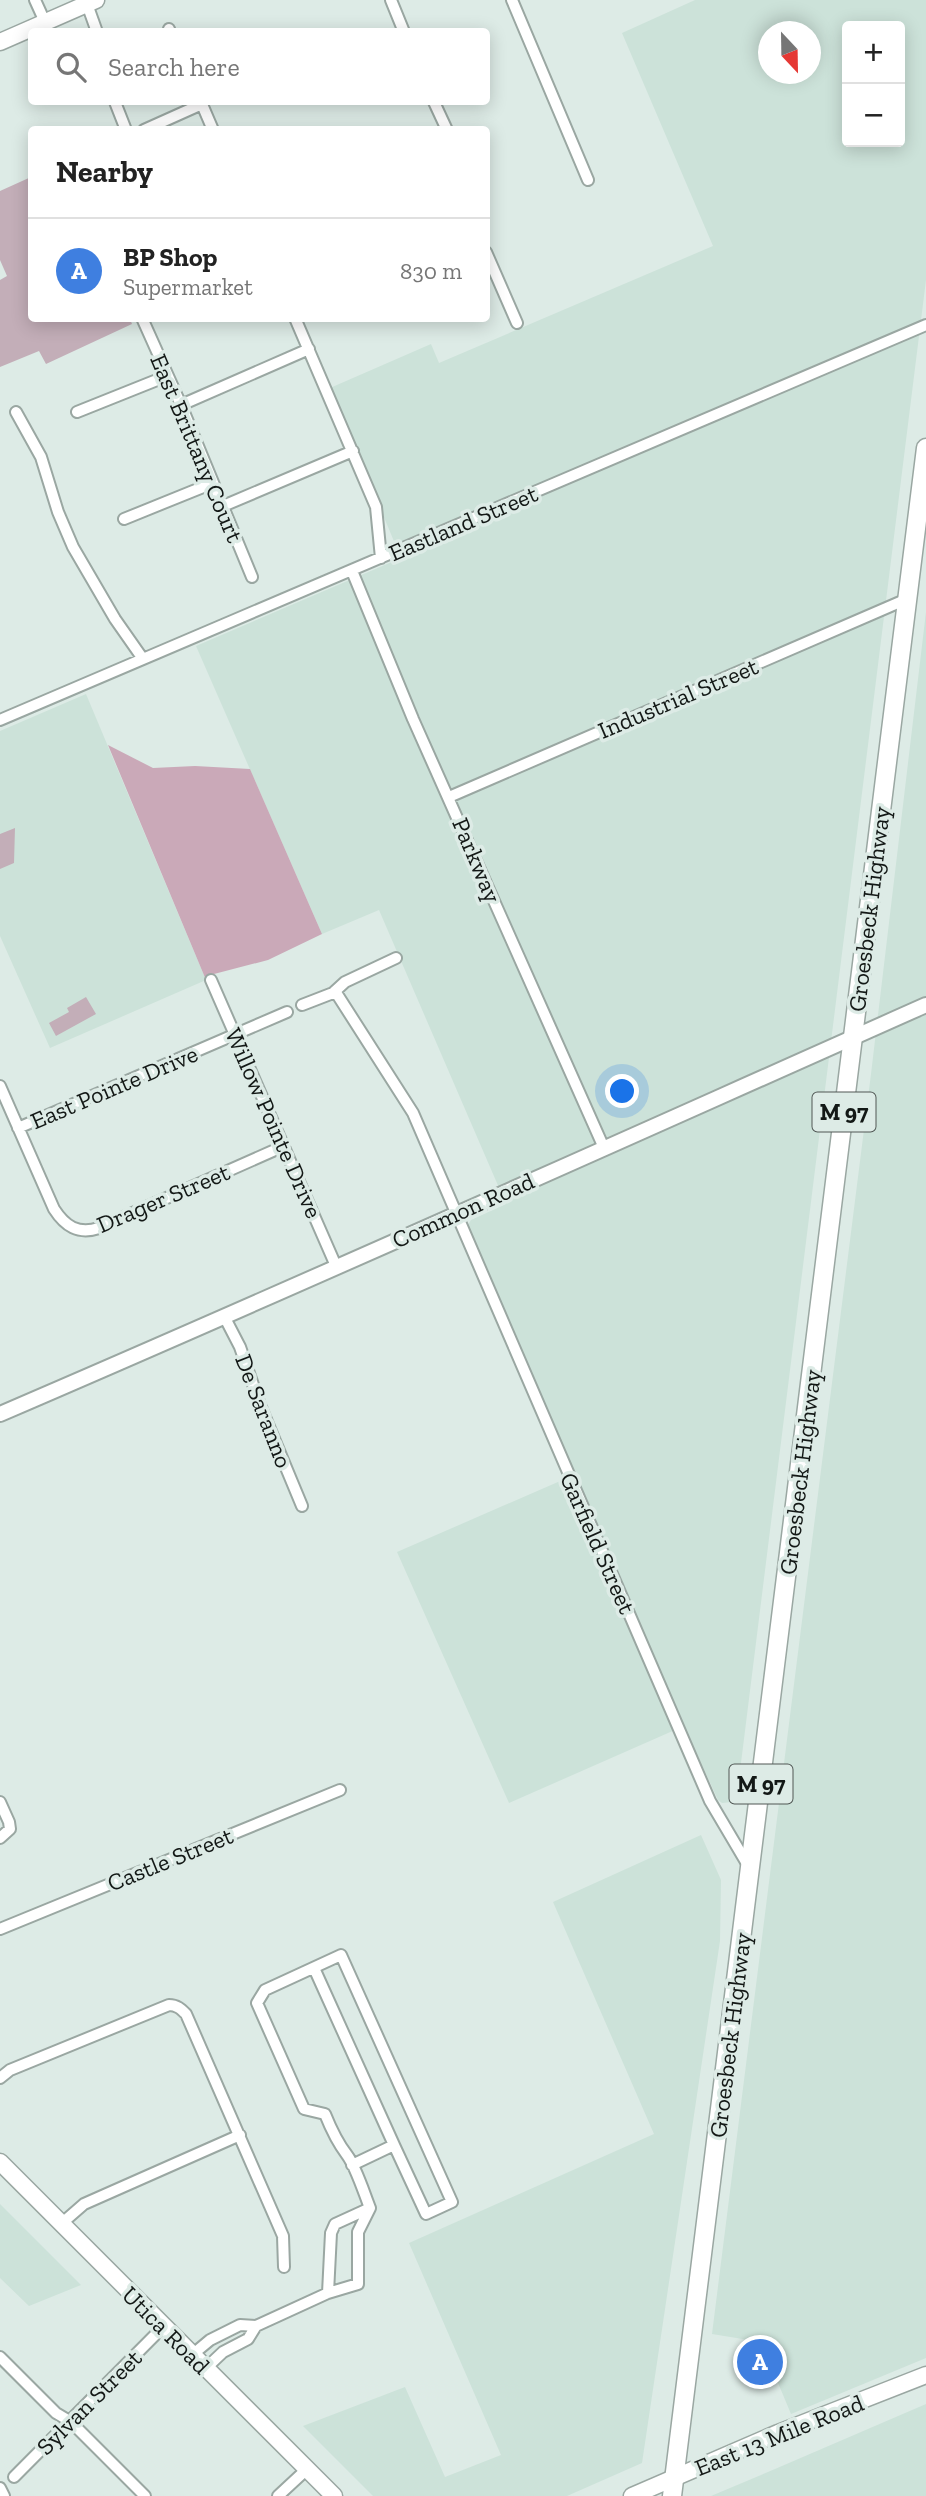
<!DOCTYPE html>
<html lang="en">
<head>
<meta charset="utf-8">
<style>
	:root { --surface:#fff; --page:#f6f6f6; --text:#222; --muted:#767676; --line:#e0e0e0; --accent:#2563eb }
	body { margin:0; font-family:"Zilla Slab",serif; background:var(--page); color:var(--text) }
	.controls { position:absolute; right:21px; top:21px; display:grid; overflow:hidden; border-radius:7px; box-shadow:0 4px 18px #0003 }
	.controls button { width:63px; height:63px; display:grid; place-items:center; padding:0; border:0; border-bottom:2px solid var(--line); background:var(--surface); color:var(--text); font:35px sans-serif }
	.compass { position:absolute; left:758px; top:21px; width:63px; height:63px; border-radius:50%; background:var(--surface); box-shadow:0 4px 18px #0003; rotate:158deg }
	.you { position:absolute; left:623px; top:1092px; width:24px; height:24px; margin:-18px; border:5px solid #fff; border-radius:50%; background:#1a73e8; box-shadow:0 0 0 10px #1a73e833 }
	.badge { display:grid; place-items:center; width:46px; height:46px; border-radius:50%; background:var(--accent); color:#fff; font-size:23px; font-weight:700 }
	.pin { position:absolute; translate:-50% -50%; border:4px solid #fff; box-shadow:0 2px 7px #0006 }
	.list { margin:0; padding:0; list-style:none }
	h2 { display:flex; justify-content:space-between; align-items:center; height:91px; margin:0; padding:0 28px; font-size:30px }
	h2 small { font-size:23px; font-weight:400; color:var(--muted) }
	.list li { display:grid; grid-template-columns:46px 1fr auto; gap:21px; align-items:center; box-sizing:border-box; height:105px; padding:0 28px; border-top:2px solid var(--line) }
	.list b { display:block; font-size:26px; white-space:nowrap }
	.list p { margin:0; font-size:23px; white-space:nowrap; color:var(--muted) }
	.list em { font-size:23px; font-style:normal; color:var(--muted) }
	.icon { flex:none; width:38px; height:38px; fill:none; stroke:currentColor; stroke-width:2; stroke-linecap:round; stroke-linejoin:round }
	.map { position:relative; flex:none; width:926px; height:2496px; overflow:hidden }
	.search { position:absolute; background:var(--surface); box-shadow:0 4px 18px #0003; left:28px; top:28px; width:462px; height:77px; display:flex; align-items:center; gap:18px; box-sizing:border-box; padding:0 24px; border-radius:7px; color:var(--muted); font-size:26px }
	.panel { position:absolute; background:var(--surface); box-shadow:0 4px 18px #0003; left:28px; top:126px; width:462px; height:196px; border-radius:7px }
	.map>svg:first-child { display:block }
</style>
</head>
<body>
<div class="map">
<svg width="926" height="2496" viewBox="0 0 926 2496">
	<rect width="100%" height="100%" fill="#ddebe6"/>
	<path fill="#cce2d9" fill-rule="evenodd" d="M695,0H926V280L737,1795L732,1802L722,1803L718,1800L684,1726L509,1803L397,1552L574,1475L466,1228L471,1220L506,1204L379,910L322,934L196,646L401,558L330,388L431,344L439,363L713,246L622,33ZM847,26H900V142H847ZM768,32H810V74H768Z
		M926,612V2358L791,2414L761,2342L712,2334L871,1074Z
		M86,694L206,980L50,1048L0,936V731Z
		M701,1835L721,1880L720,1941L642,2463L567,2496H373L303,2426L405,2387L445,2477L501,2455L409,2243L654,2134L553,1902Z
		M0,2204L81,2285L29,2306L0,2278Z
		M926,2404V2496H711L775,2469Z"/>
	<path fill="#c3aeb8" d="M31,177L32,318L130,319L132,324L46,364L39,351L0,367V280L7,276L0,260V191Z
		M15,828L14,863L0,869V834Z
		M86,997L96,1014L56,1036L49,1023L69,1012L67,1008Z"/>
	<path fill="#caa9b8" d="M108,745L153,768L195,766L250,769L322,934L268,960L214,974L206,980Z"/>
	<g fill="none" stroke-linecap="round" stroke-linejoin="round">
		<defs>
			<path id="minor" d="M35,0L45,22
				M391,0L404,32
				M512,0L588,180
				M87,4L97,32
				M169,29L170,32
				M115,102L126,130
				M201,102L213,130
				M434,102L447,130
				M144,130L202,104
				M486,252L517,323
				M142,318L181,405L252,577
				M295,318L376,507L381,558
				M181,405L309,349
				M16,412L41,457L58,512L73,547L115,619L143,659
				M77,412L167,376
				M223,506L353,451
				M124,519L213,483
				M352,571L413,719L604,1148
				M0,720L926,325
				M449,797L907,599
				M211,980L336,1266
				M335,991L413,1113L710,1801L749,1867
				M302,1005L333,993L345,982L396,958
				M0,1086L54,1209C65,1226 78,1235 99,1228L284,1146
				M18,1128L287,1012
				M225,1318L240,1347L260,1405L302,1506
				M0,1802L9,1822L10,1829L0,1838
				M0,1929L340,1790
				M314,1968L394,2145
				M0,2078L10,2070L169,2005C177,2005 181,2009 186,2014L283,2236L284,2267
				M61,2224L84,2204L240,2135
				M328,2293L331,2233L335,2224L370,2208
				M192,2355L210,2340L240,2325L256,2326L328,2293L358,2284V2232L370,2208C364,2193 356,2167 347,2155C337,2142 331,2129 325,2114L304,2109L257,2003L265,1990L341,1955L452,2202L426,2214L394,2145L352,2165
				M0,2357L56,2413L71,2422L145,2496
				M205,2369L223,2352L248,2339L256,2326
				M14,2477L163,2327
				M0,2488L4,2496
				M278,2496L306,2470"/>
			<path id="tertiary" d="M0,1414C310,1281 618,1142 926,1005"/>
			<path id="secondary" d="M0,42L96,0
				M0,2162L334,2496
				M632,2496L778,2433L926,2375"/>
			<path id="primary" d="M672,2496L926,448"/>
		</defs>
		<use href="#minor" stroke="#9aa7a2" stroke-width="14"/>
		<use href="#tertiary" stroke="#9aa7a2" stroke-width="18"/>
		<use href="#secondary" stroke="#9aa7a2" stroke-width="19"/>
		<use href="#primary" stroke="#9aa7a2" stroke-width="21"/>
		<use href="#minor" stroke="#fff" stroke-width="10"/>
		<use href="#tertiary" stroke="#fff" stroke-width="14"/>
		<use href="#secondary" stroke="#fff" stroke-width="16"/>
		<use href="#primary" stroke="#fff" stroke-width="18"/>
	</g>
	<g text-anchor="middle" dominant-baseline="central" stroke-width="7" stroke-linejoin="round" paint-order="stroke">
		<g fill="#ddebe6" stroke="#505754" stroke-width="2">
			<rect x="812.5" y="1092.5" width="63" height="39" rx="5"/>
			<rect x="729.5" y="1764.5" width="63" height="39" rx="5"/>
		</g>
		<g font-size="23" font-weight="bold" fill="#131816">
			<text x="844" y="1112">M 97</text>
			<text x="761" y="1784">M 97</text>
		</g>
		<g font-size="24" fill="#131816" stroke="#ddebe6">
			<text transform="translate(197 448) rotate(67)">East Brittany Court</text>
			<text transform="translate(463 523) rotate(-23)">Eastland Street</text>
			<text transform="translate(678 698) rotate(-23)">Industrial Street</text>
			<text transform="translate(477 860) rotate(67)">Parkway</text>
			<text transform="translate(869 909) rotate(-83)">Groesbeck Highway</text>
			<text transform="translate(114 1087) rotate(-23)">East Pointe Drive</text>
			<text transform="translate(274 1123) rotate(66)">Willow Pointe Drive</text>
			<text transform="translate(163 1198) rotate(-23)">Drager Street</text>
			<text transform="translate(463 1210) rotate(-24)">Common Road</text>
			<text transform="translate(264 1411) rotate(69)">De Saranno</text>
			<text transform="translate(800 1472) rotate(-83)">Groesbeck Highway</text>
			<text transform="translate(598 1543) rotate(66)">Garfield Street</text>
			<text transform="translate(170 1859) rotate(-22)">Castle Street</text>
			<text transform="translate(730 2035) rotate(-83)">Groesbeck Highway</text>
			<text transform="translate(166 2330) rotate(45)">Utica Road</text>
			<text transform="translate(89 2402) rotate(-45)">Sylvan Street</text>
			<text transform="translate(779 2435) rotate(-22)">East 13 Mile Road</text>
		</g>
	</g>
</svg>
<div class="controls">
<button>+</button>
<button>−</button>
</div>
<svg class="compass" viewBox="-18 -18 36 36"><path d="M0-13l5 13h-10z" fill="#e53935"/><path d="M0 13l5-13h-10z" fill="#767676"/></svg>
<div class="you"></div>
<div class="pin badge" style="left:760px;top:2362px;background:#3f7fe0">A</div>
<div class="search"><svg class="icon" aria-label="search" viewBox="0 0 24 24"><circle cx="10" cy="10" r="6"/><path d="M15 15l6 6"/></svg>Search here</div>
<section class="panel">
<h2>Nearby<small></small></h2>
<ul class="list">
<li><span class="badge" style="background:#3f7fe0">A</span><div><b>BP Shop</b><p>Supermarket</p></div><em>830 m</em></li>
</ul>
</section>
</div>
</body>
</html>
